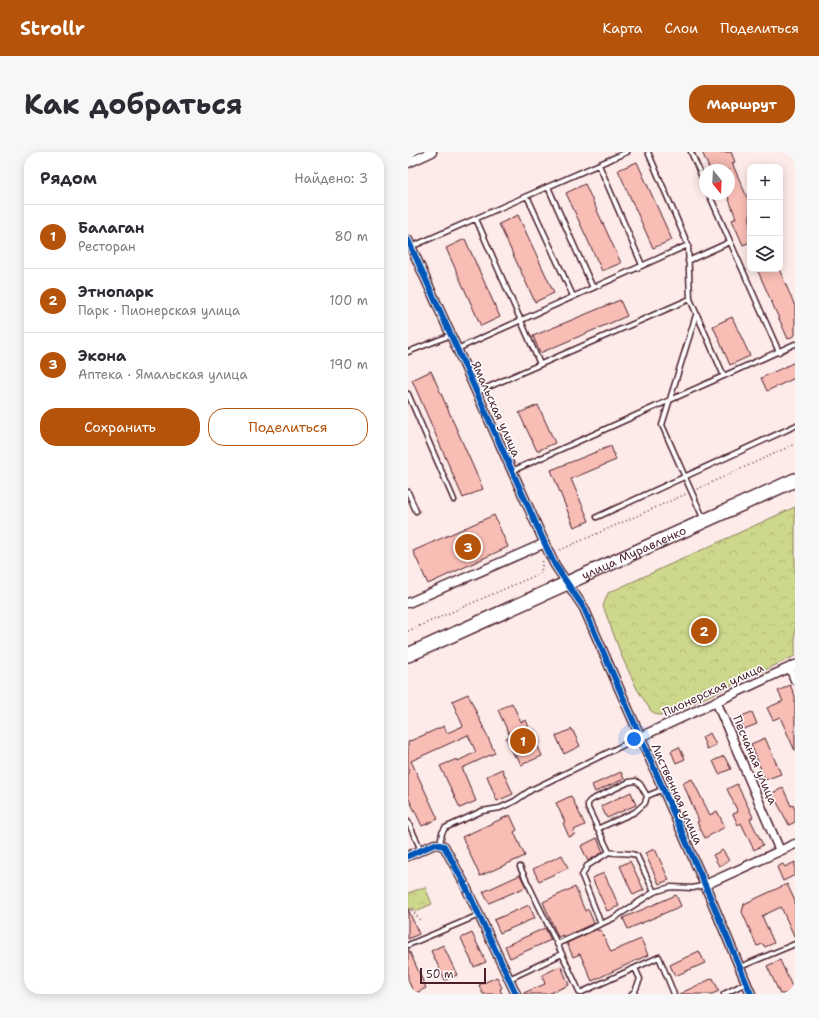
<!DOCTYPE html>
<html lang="ru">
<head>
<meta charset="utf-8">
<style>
	:root { --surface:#fff; --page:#f7f7f7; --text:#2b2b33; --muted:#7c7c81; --line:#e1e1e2; --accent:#b45309 }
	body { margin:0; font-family:"Shantell Sans",sans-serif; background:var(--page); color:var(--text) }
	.controls { position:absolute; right:12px; top:12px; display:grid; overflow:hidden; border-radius:8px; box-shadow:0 2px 10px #0003 }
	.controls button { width:36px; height:36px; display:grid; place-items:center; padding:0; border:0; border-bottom:1px solid var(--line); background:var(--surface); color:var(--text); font:20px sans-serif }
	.compass { position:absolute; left:291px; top:12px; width:36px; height:36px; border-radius:50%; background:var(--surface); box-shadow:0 2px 10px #0003; rotate:162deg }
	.scale { position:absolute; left:12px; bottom:10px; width:66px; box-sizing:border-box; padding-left:4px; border:2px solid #4a1f2b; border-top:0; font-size:11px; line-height:14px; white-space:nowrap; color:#4a1f2b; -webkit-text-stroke:3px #fff; paint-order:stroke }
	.you { position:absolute; left:226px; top:587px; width:14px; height:14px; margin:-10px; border:3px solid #fff; border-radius:50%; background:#1a73e8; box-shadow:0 0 0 6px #1a73e833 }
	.badge { display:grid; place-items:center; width:26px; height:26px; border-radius:50%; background:var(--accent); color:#fff; font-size:13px; font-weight:700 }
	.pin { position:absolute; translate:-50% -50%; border:2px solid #fff; box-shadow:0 1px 4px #0006 }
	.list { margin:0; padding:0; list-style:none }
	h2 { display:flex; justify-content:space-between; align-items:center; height:52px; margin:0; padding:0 16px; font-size:17px }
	h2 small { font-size:13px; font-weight:400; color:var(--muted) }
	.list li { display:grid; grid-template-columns:26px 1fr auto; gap:12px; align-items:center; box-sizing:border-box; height:64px; padding:0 16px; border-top:1px solid var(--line) }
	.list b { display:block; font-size:15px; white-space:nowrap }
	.list p { margin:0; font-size:13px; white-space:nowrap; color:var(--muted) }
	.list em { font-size:13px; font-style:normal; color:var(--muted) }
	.actions { display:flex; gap:8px; padding:12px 16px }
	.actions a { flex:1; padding:9px 0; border:1px solid var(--accent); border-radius:16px; text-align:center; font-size:14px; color:var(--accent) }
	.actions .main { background:var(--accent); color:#fff }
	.icon { flex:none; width:22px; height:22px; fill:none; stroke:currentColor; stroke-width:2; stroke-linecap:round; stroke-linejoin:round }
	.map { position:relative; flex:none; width:387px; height:842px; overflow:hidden; border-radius:16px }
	header { display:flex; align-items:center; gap:24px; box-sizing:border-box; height:56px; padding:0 20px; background:var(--accent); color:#fff }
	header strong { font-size:19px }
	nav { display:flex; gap:22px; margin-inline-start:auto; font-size:14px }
	.intro { display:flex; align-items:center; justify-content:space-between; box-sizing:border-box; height:96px; padding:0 24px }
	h1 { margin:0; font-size:28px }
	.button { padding:10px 18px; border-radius:16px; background:var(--accent); color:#fff; font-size:14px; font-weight:700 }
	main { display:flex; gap:24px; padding:0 24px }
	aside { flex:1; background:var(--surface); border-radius:16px; box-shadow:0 2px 10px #0003 }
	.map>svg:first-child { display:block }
</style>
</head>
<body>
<header>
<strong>Strollr</strong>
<nav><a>Карта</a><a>Слои</a><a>Поделиться</a></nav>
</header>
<div class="intro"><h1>Как добраться</h1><a class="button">Маршрут</a></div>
<main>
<aside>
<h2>Рядом<small>Найдено: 3</small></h2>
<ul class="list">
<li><span class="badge">1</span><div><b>Балаган</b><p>Ресторан</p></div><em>80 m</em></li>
<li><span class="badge">2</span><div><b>Этнопарк</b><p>Парк · Пионерская улица</p></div><em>100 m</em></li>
<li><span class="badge">3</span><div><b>Экона</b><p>Аптека · Ямальская улица</p></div><em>190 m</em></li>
</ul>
<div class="actions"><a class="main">Сохранить</a><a>Поделиться</a></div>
</aside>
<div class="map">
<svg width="387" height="842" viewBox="0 0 387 842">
	<defs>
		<pattern id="forest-crowns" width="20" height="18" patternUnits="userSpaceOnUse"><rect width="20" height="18" fill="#cdd88c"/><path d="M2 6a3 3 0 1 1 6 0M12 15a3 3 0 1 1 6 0" fill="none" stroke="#b2b979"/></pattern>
	</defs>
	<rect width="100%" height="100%" fill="#fdebe9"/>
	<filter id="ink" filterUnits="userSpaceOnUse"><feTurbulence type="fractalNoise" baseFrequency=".025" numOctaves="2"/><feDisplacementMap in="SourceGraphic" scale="8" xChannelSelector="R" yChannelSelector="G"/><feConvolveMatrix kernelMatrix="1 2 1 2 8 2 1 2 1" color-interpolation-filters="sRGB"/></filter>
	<g filter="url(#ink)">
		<path fill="url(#forest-crowns)" stroke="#8c7c5c" d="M387,355V504L262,562L250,563L243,559L229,537L214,505L195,454L200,441Z
			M17,735L24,752L8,759L6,756L0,758V741Z"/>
		<path fill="#f8bdb5" stroke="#4a1f2b" d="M294,0H323L327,10L324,11L342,52V90L335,93L324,68L328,66L319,42H321V18H302Z
			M229,10L264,88L245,96L210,18Z
			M177,32L213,111L194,119L158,41Z
			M110,63L146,141L127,150L91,72Z
			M57,87L92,165L73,174L38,96Z
			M349,117H371L387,154V183L380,187Z
			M212,148L219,164L132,201L125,184Z
			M324,165L342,204L322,213L305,174Z
			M387,210V226L359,239L353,226Z
			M23,219L75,337L55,346L4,228Z
			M130,253L147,291L129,299L111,261Z
			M203,294L208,308L163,327L181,369L166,375L143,318Z
			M86,363L100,395L20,432L5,399Z
			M382,533L387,544V599L372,565L365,568L359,556L375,549L370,539Z
			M60,542L87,601L54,616L68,649L52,656L32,614L49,607L50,609L68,600L60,583L3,609L30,667L14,674L0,645V590L36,574L39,581L55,574L44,549Z
			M104,551L113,570L118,568L122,578L126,577L132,591L129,592L134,604L113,613L109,604L107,605L98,586L102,584L90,558Z
			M344,560L349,572L336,577L331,565Z
			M164,577L172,594L156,602L148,584Z
			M302,581L308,593L299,597L294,585Z
			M357,586L373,622L357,628L343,592Z
			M271,595L277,607L268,611L263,599Z
			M316,604L323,617L311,622L305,609Z
			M94,617L105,642L89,649L79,624Z
			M213,620L216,627L187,640L184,633Z
			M284,627L302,663L309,659L317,675L297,686L289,670L291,669L275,631Z
			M329,632L345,665L342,667L355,693L346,698L333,671L330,673L325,662L330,660L319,637Z
			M375,636L383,654L385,653L387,658V670L381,673L364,641Z
			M223,640L228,653L199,666L193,654Z
			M163,644L177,673L166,678L167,682L161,685L155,671L157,670L148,651Z
			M102,663L109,678L106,680L117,704L72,724L54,685Z
			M189,686L195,700L180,709L173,694Z
			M247,697L261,728L251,732L237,701Z
			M315,698L321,709L311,714L305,703Z
			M154,703L160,716L131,729L125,717Z
			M222,709L236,738L225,743L212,714Z
			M387,710V723L375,729L369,715L375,712L377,715Z
			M196,721L211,754L199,759L184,726Z
			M112,723L118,735L81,751L75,740Z
			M379,732L387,749V786L373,755L354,764L366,791L357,795L355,792L349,794L334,760L336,752Z
			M167,735L177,759L180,757L186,771L156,785L155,783L150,785L135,750Z
			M268,743L273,754L220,777L215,766Z
			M121,753L127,766L92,781L86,768Z
			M0,757L11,782L0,787Z
			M137,776L143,788L102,806L97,794Z
			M189,777L190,779L193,778L203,800L233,787L240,803L184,829L172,802L165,805L159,791Z
			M64,781L78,810L66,815L53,786Z
			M35,793L49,823L37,828L23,799Z
			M0,796L18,836L6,842L0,828Z
			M291,799L297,811L267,824L262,813Z
			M372,808L387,841V842H372L359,814Z
			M153,814L161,833L140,842H113L137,832L134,823Z
			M89,825L94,836L92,837L94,842H75L71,833Z
			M305,826L311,839L304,842H271Z"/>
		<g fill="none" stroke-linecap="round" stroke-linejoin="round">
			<defs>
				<path id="lane" d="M240,0L280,93
					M283,0L297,32
					M191,13L234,113
					M140,35L185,136
					M301,42L371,200
					M119,44L165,144
					M68,67L132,212
					M3,95L219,0
					M280,109L322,90
					M288,163L254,273L296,368
					M49,197L280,93L282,147L316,224
					M0,200L43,183
					M69,240L282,147
					M0,242L46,348
					M104,319L387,192
					M0,340L8,359
					M189,365L387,274
					M239,644L232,632L228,629L221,630L183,648L180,651V656L201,700C210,703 221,699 229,704L246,740L263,735L285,736L297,733
					M0,670L13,698
					M189,677L227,660L237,651L239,644L256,637
					M32,692L34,681L37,676L74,659L92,656L107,649L123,638L232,585
					M193,772L174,724L179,714L201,700
					M149,792L206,766L246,740
					M0,793L71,763
					M154,802L172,841L251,805L266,842
					M332,815L387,792
					M101,827L154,802L112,715
					M224,842L227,839L232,827L227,816
					M316,842L338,831"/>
				<path id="street" d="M0,11L24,0
					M0,88L142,403L147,413L176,456L297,733L343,842
					M0,451L137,391
					M382,516L387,528
					M308,549L372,699
					M232,585L387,513
					M0,704L27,692L36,694L56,731L108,842
					M297,733L387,692"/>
				<g id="primary">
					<path id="s1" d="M0,503L387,328"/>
				</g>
			</defs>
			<use href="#lane" stroke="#4a1f2b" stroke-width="7"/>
			<use href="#street" stroke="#4a1f2b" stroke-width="11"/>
			<use href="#primary" stroke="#4a1f2b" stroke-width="16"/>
			<path stroke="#4a1f2b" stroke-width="1.5" stroke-dasharray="1 3" stroke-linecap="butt" d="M289,337L387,292
				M152,398L278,342
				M0,479L133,421L135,407
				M0,756L5,759L12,768"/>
			<use href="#lane" stroke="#fff" stroke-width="4"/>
			<use href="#street" stroke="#fff" stroke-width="8"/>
			<use href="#primary" stroke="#fff" stroke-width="13"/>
			<defs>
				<path id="cycleway" d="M0,88L142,403L147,413L176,456L297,733L343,842
					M0,704L27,692L36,694L56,731L108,842"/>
			</defs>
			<use href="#cycleway" stroke="#fff" stroke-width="8"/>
			<use href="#cycleway" stroke="#0057b8" stroke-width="6"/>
		</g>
	</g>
	<g text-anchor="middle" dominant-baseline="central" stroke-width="3" stroke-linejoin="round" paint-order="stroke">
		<g font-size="12" fill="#4a1f2b" stroke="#fff">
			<text transform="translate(88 257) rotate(66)">Ямальская улица</text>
			<text stroke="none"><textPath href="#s1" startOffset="248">улица Муравленко</textPath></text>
			<text transform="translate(305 538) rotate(-25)">Пионерская улица</text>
			<text transform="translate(347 608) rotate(67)">Песчаная улица</text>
			<text transform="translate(269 642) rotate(66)">Лиственная улица</text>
		</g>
	</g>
</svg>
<div class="controls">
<button>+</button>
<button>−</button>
<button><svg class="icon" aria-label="layers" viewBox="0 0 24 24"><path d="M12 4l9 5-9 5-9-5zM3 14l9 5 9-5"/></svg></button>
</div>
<svg class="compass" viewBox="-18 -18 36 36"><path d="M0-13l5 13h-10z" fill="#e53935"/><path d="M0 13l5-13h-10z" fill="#7c7c81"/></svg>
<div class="scale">50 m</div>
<div class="you"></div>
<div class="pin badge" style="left:115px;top:589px">1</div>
<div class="pin badge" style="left:296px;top:479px">2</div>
<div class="pin badge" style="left:60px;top:395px">3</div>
</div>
</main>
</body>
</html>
